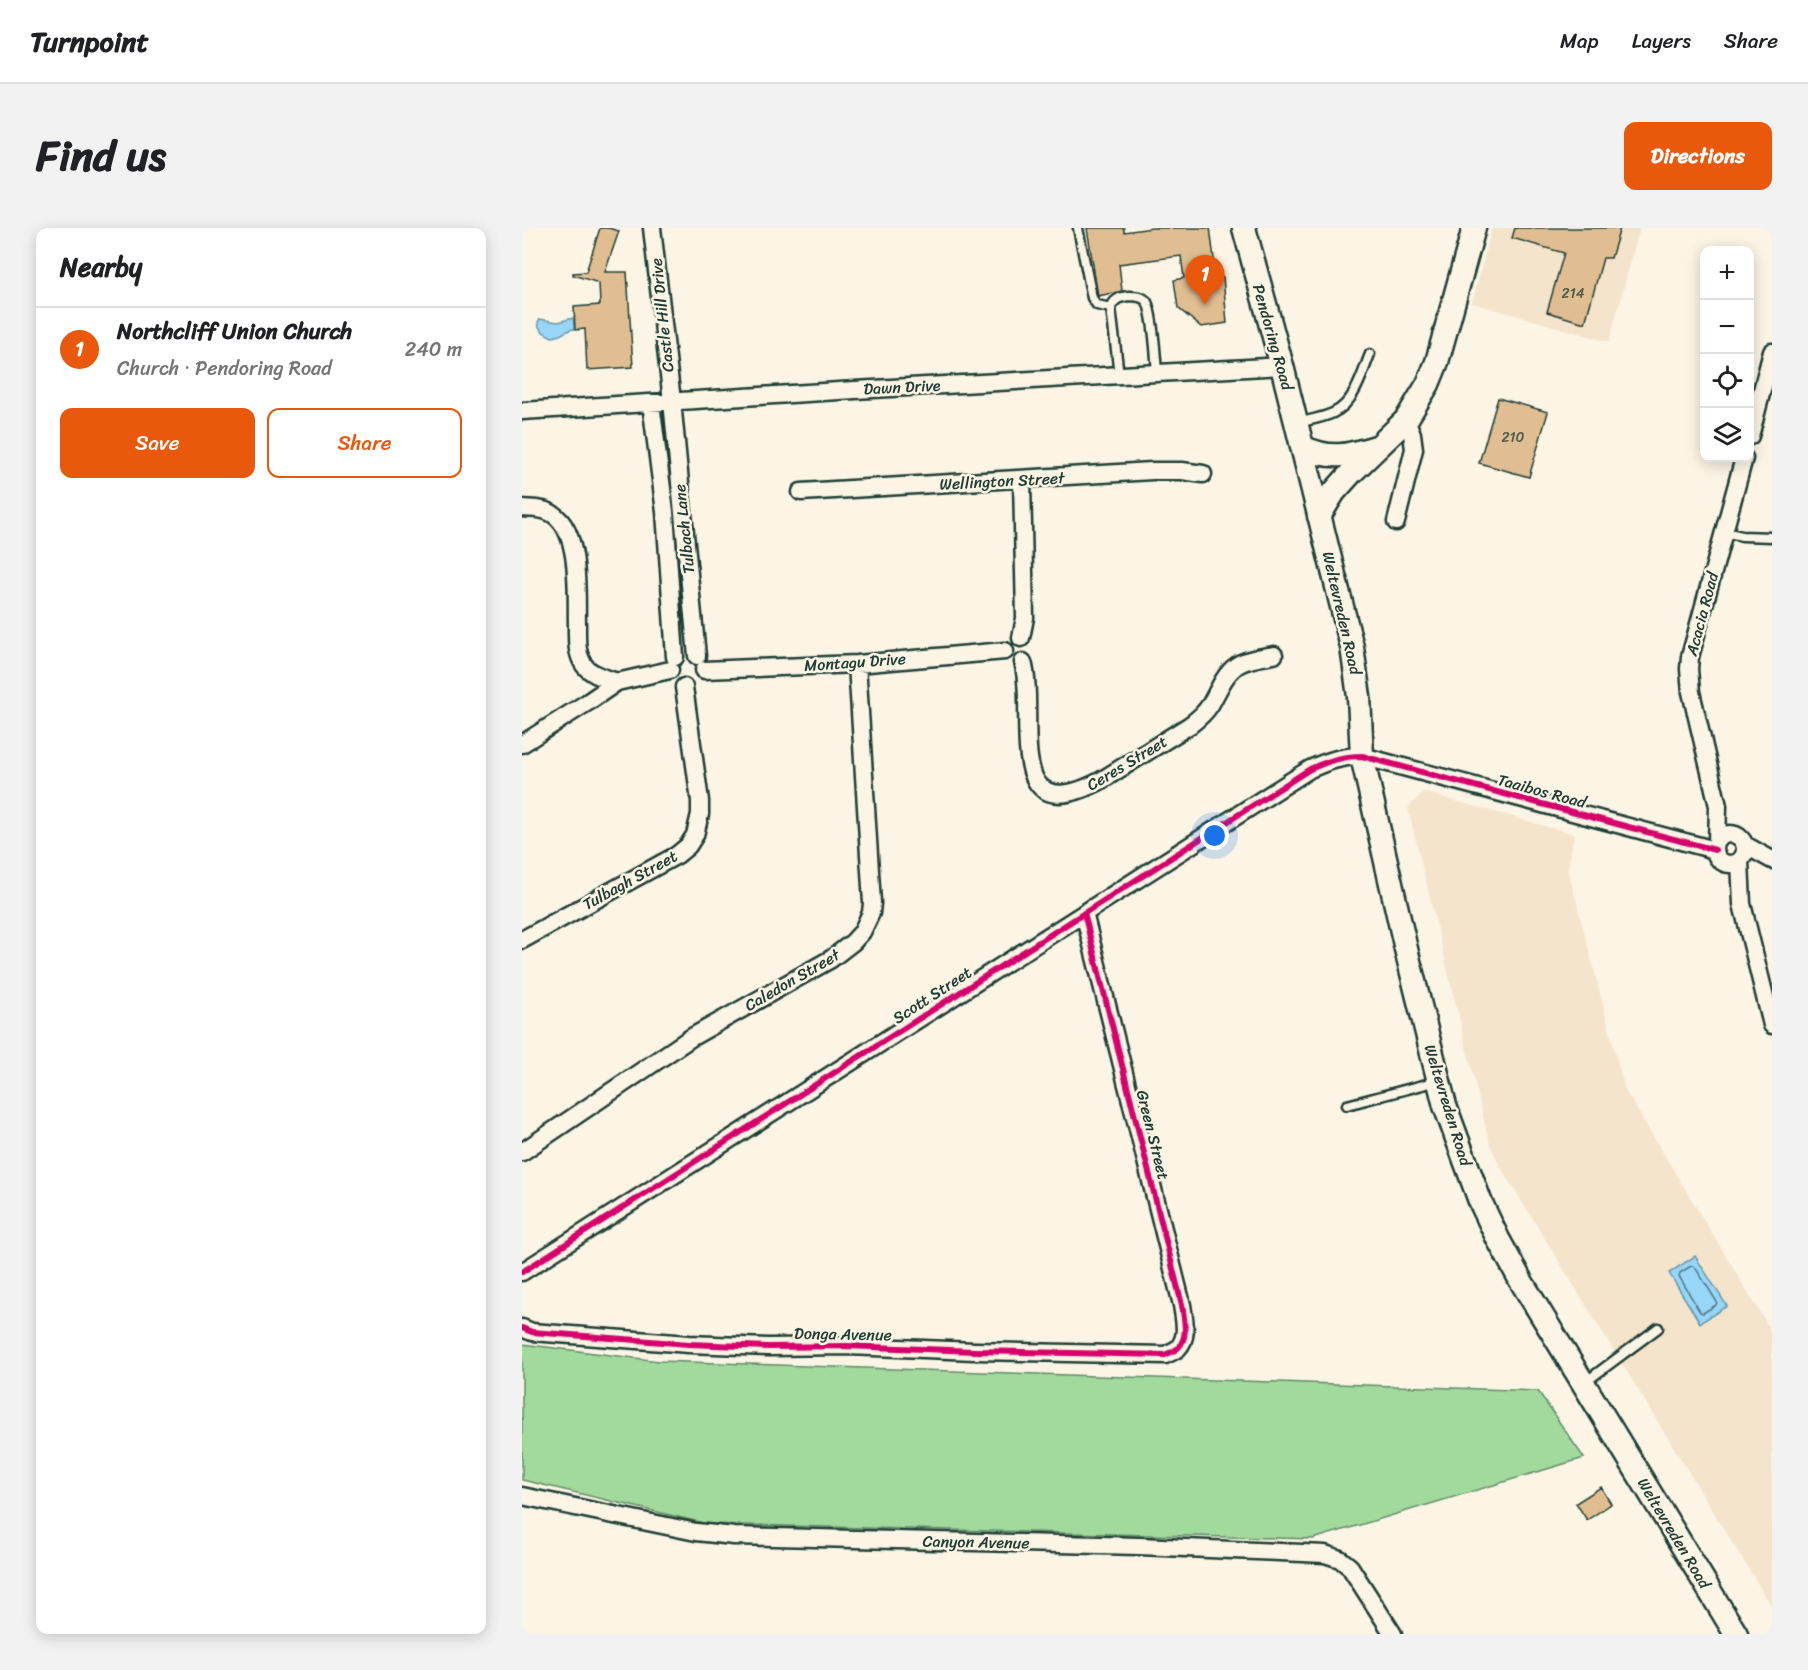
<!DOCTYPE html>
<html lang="en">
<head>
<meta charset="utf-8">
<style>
	:root { --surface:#fff; --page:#f2f2f2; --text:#202124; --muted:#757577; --line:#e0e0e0; --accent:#ea580c }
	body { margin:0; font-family:Sriracha,sans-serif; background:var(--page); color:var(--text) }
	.controls { position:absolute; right:18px; top:18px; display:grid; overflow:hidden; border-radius:12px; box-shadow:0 3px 15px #0003 }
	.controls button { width:54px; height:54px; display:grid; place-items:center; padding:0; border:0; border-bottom:2px solid var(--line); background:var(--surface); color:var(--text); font:30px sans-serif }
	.you { position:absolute; left:693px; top:608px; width:21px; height:21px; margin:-15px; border:4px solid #fff; border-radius:50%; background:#1a73e8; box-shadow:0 0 0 9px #1a73e833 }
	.badge { display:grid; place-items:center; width:39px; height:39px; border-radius:50%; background:var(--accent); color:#fff; font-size:20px; font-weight:700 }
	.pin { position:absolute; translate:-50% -50px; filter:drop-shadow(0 2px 3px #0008) }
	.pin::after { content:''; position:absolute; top:32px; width:21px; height:18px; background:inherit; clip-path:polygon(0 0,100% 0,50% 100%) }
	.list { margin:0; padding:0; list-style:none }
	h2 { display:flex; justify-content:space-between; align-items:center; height:78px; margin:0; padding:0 24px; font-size:26px }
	h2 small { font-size:20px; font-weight:400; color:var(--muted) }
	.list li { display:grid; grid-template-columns:39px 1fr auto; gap:18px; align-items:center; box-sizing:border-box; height:84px; padding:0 24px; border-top:2px solid var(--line) }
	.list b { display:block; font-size:22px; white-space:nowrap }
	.list p { margin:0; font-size:20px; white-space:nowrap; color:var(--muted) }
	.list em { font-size:20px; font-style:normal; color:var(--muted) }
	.actions { display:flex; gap:12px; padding:18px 24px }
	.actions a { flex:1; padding:14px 0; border:2px solid var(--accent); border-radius:12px; text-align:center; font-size:21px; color:var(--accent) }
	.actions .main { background:var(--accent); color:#fff }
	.icon { flex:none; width:33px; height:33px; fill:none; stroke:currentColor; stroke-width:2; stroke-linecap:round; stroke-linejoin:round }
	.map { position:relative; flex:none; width:1250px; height:1406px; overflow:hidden; border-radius:12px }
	header { display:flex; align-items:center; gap:36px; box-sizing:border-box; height:84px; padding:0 30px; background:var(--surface); border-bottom:2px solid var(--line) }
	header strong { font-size:28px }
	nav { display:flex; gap:33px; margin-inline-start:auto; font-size:21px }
	.intro { display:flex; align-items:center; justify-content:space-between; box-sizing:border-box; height:144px; padding:0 36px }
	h1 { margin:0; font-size:42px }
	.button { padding:15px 27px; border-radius:12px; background:var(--accent); color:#fff; font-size:21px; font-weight:700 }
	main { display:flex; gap:36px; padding:0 36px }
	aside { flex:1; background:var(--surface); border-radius:12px; box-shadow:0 3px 15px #0003 }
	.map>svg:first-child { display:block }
</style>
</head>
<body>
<header>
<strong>Turnpoint</strong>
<nav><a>Map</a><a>Layers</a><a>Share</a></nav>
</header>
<div class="intro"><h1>Find us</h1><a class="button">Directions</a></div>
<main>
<aside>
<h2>Nearby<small></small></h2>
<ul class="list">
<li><span class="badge">1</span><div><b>Northcliff Union Church</b><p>Church · Pendoring Road</p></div><em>240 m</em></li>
</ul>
<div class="actions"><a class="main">Save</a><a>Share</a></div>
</aside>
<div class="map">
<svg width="1250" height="1406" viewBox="0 0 1250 1406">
	<rect width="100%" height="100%" fill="#fcf5e5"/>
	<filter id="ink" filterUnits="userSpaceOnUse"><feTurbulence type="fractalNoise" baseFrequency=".0167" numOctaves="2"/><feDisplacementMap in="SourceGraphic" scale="12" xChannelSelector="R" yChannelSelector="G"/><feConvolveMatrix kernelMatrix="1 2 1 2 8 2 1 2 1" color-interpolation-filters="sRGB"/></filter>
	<g filter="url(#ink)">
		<path fill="#f4e4cc" d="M970,0H1118L1087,114L950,75Z
			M901,564L1052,606L1046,641L1103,862L1250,1104V1379L978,938L968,917L886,580Z"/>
		<path fill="#a2d99d" stroke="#608b68" stroke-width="1.5" d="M0,1116L137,1133L1016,1163L1062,1230L791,1311L186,1296L0,1252Z"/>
		<path fill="#97d6f9" stroke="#6799aa" stroke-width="1.5" d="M51,90L52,101C43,102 39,109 30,109L21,104L17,99L16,94L18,91L36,94Z
			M1173,1028L1205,1078L1178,1095L1147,1045Z"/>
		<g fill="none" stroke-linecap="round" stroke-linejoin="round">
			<path stroke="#4f7a83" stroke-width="1.5" d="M1169,1038L1173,1039L1195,1074L1194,1077L1181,1085L1178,1084L1157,1048L1158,1045Z"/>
		</g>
		<path fill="#e0be92" stroke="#1f3d34" stroke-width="1.5" d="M78,0H86L97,3L83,44H105L111,139L65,142L63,101L53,102L52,79L78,77L77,55L51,47V45L64,44Z
			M565,0H602V4L630,0H688L694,46L701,49L705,95L679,99L656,80L652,52L662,50L659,28L597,36L600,63L576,68Z
			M993,0H1098L1089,30H1081L1063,95L1025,84L1042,25L990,10Z
			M976,170L1026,184L1007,249L957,235Z
			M1079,1259L1089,1276L1065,1292L1054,1275Z"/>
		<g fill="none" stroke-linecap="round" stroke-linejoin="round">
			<defs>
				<path id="lane" d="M556,0L570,70L575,77L589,80
					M597,147L589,80C592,71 598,69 607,68C613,68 621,68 625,74C631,85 634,130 635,145
					M775,195C787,192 800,190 811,185C833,175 840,146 848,126
					M1202,304L1220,308L1250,309
					M825,877L916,853
					M1062,1155L1136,1100"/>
				<path id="street" d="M130,0L150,173L175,428
					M129,175L143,284L153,429
					M0,183L333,162L760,138
					M1228,208L1250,124
					M279,264L630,243H660L681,246
					M0,280C9,281 19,280 27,284C60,299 54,366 55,397C55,411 54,425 62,437C69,447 84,450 95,454
					M874,294L892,221L890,206L884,192
					M499,410L503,390L500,252
					M501,434C516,485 477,607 580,552L668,497C676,491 683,485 688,477C697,462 703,443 719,435C730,430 741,429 752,427
					M182,442L335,436L483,423
					M0,516L66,474L95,454L148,442
					M1193 621a15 15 0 1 1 30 0a15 15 0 1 1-30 0Z
					M1195,614L1196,578L1169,464L1167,441L1168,429L1222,230
					M1223,617L1250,632
					M1218,633L1220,676L1250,797
					M0,712L155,627L166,618L173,607L178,586V573L162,459
					M0,924L170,809L309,731L331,714L340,704L349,685L350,675L335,436
					M0,1044L788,541C806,533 820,528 840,528L1193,622
					M0,1100L10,1104L167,1116L246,1119L325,1118L453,1123L643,1127C647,1125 653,1123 656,1120C667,1109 662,1091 660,1077L562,685
					M0,1268L174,1304L212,1308L617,1318L803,1326L818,1331L828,1339L871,1406"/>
				<path id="secondary" d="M722,0L760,138L830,419L837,469L840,528L883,717L923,878L958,973L976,1011L999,1053L1214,1406
					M780,219C809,232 824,228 854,219
					M797,288L812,264L829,245L884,192L906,156L915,134L952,0"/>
			</defs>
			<use href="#lane" stroke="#1f3d34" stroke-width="13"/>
			<use href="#street" stroke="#1f3d34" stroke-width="21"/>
			<use href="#secondary" stroke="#1f3d34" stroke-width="27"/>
			<use href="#lane" stroke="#fcf5e5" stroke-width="8"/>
			<use href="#street" stroke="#fcf5e5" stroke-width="16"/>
			<use href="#secondary" stroke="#fcf5e5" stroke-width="22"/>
			<defs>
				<path id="cycleway" d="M0,1044L788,541C806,533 820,528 840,528L1193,622
					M0,1100L10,1104L167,1116L246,1119L325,1118L453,1123L643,1127C647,1125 653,1123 656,1120C667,1109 662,1091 660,1077L562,685"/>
			</defs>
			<use href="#cycleway" stroke="#fcf5e5" stroke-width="10"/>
			<use href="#cycleway" stroke="#d6006c" stroke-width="6"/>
		</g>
	</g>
	<g text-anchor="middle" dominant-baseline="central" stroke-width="5" stroke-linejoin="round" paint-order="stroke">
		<g font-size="14" fill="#4f5d4c">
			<text x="1051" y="65">214</text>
			<text x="991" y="209">210</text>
		</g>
		<g font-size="16" fill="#1f3d34" stroke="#fcf5e5">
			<text transform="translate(140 87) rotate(-96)">Castle Hill Drive</text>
			<text transform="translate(751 109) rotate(74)">Pendoring Road</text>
			<text transform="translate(380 159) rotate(-3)">Dawn Drive</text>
			<text transform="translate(480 253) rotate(-3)">Wellington Street</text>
			<text transform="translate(162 301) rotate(-96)">Tulbach Lane</text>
			<text transform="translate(820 385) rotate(77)">Weltevreden Road</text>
			<text transform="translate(1180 386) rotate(-75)">Acacia Road</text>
			<text transform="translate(333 434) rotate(-4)">Montagu Drive</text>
			<text transform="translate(605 535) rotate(-31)">Ceres Street</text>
			<text transform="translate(1020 563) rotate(15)">Taaibos Road</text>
			<text transform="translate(108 652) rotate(-29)">Tulbagh Street</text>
			<text transform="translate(270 752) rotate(-30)">Caledon Street</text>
			<text transform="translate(410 767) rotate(-33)">Scott Street</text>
			<text transform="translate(926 877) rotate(73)">Weltevreden Road</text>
			<text transform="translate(631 907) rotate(76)">Green Street</text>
			<text transform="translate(321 1106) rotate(1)">Donga Avenue</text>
			<text transform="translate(1152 1305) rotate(59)">Weltevreden Road</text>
			<text transform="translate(454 1314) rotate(1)">Canyon Avenue</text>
		</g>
	</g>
</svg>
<div class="controls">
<button>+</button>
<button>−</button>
<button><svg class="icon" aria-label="locate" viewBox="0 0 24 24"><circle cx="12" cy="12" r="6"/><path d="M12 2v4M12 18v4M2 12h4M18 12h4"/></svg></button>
<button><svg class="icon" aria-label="layers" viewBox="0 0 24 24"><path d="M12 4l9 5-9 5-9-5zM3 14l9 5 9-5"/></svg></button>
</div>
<div class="you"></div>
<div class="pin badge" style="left:683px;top:77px">1</div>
</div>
</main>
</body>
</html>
